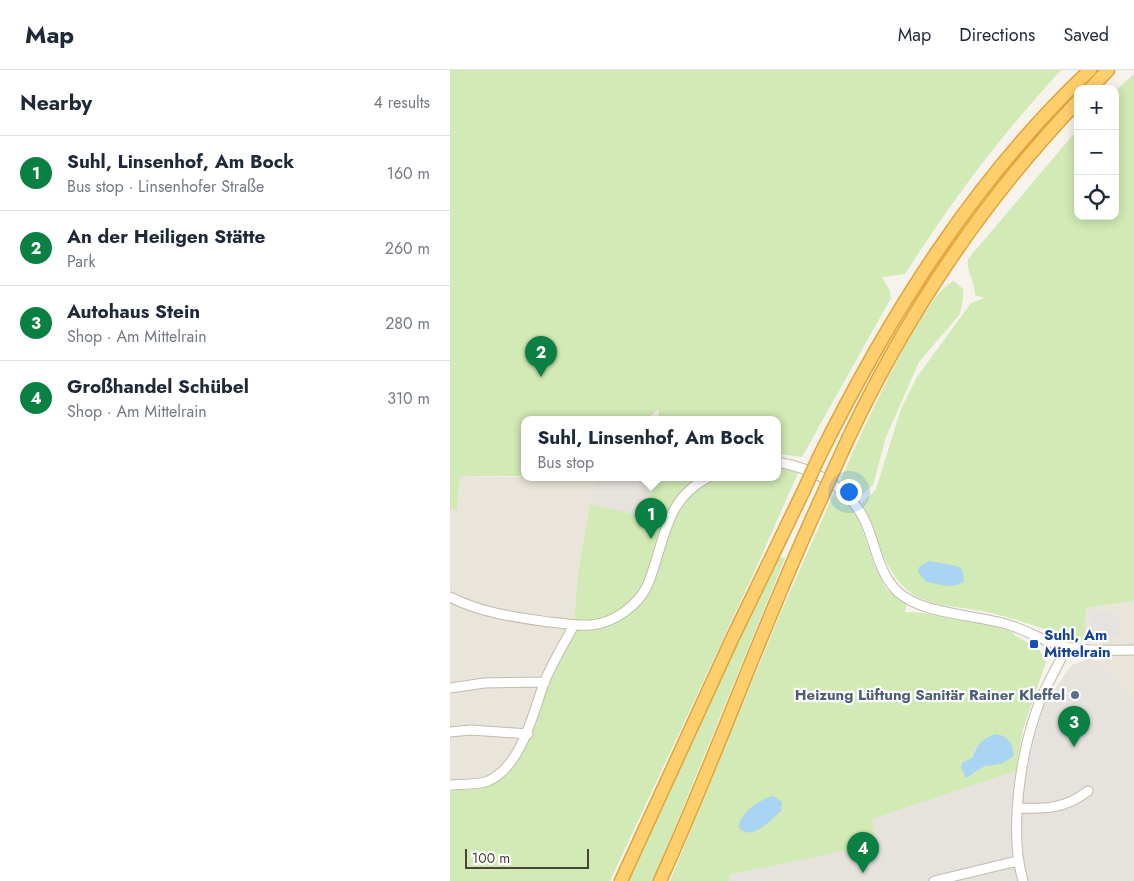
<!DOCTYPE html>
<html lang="en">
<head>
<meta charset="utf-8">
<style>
	:root { --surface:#fff; --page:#f2f2f3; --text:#1f2937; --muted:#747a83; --line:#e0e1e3; --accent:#0b8043 }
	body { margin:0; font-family:Jost,sans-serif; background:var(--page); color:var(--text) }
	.controls { position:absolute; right:15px; top:15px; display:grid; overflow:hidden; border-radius:10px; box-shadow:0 2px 12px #0003 }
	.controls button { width:45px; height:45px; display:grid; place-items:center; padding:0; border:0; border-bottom:1px solid var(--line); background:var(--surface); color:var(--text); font:25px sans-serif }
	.scale { position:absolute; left:15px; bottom:12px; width:124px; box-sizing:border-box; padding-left:5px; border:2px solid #4b4439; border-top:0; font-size:14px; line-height:18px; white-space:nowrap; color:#4b4439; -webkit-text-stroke:4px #fff; paint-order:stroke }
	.you { position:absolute; left:398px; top:421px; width:18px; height:18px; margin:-12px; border:4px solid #fff; border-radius:50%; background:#1a73e8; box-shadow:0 0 0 8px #1a73e833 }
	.badge { display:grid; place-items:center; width:32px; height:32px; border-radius:50%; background:var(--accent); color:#fff; font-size:16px; font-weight:700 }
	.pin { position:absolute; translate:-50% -41px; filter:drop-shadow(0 1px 2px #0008) }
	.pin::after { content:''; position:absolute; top:26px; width:18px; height:15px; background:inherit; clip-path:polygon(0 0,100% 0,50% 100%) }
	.popup { position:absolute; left:71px; top:346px; width:260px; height:65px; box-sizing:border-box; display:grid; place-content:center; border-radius:10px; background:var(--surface); filter:drop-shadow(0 1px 4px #0005); font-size:16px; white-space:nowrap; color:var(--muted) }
	.popup b { font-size:19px; color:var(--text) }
	.popup::after { content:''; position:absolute; left:50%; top:100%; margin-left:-10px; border:10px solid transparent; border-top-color:var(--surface) }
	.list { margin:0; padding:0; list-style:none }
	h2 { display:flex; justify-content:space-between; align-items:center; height:65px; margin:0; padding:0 20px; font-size:21px }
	h2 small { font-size:16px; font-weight:400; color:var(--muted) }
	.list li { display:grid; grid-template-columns:32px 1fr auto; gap:15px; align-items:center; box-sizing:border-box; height:75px; padding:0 20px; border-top:1px solid var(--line) }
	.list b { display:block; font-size:19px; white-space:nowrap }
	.list p { margin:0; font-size:16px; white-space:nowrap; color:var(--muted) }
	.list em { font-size:16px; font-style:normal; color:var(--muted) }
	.icon { flex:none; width:28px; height:28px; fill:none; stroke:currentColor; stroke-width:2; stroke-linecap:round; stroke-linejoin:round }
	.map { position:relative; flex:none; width:684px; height:811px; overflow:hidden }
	header { display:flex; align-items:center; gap:30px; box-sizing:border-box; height:70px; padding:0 25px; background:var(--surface); border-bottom:1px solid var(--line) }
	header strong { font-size:24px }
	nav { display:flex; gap:28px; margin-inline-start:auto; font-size:18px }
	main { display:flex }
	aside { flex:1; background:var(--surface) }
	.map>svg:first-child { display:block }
</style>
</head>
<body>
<header>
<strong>Map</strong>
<nav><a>Map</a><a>Directions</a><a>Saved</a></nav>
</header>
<main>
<aside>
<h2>Nearby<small>4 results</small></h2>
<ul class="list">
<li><span class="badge">1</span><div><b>Suhl, Linsenhof, Am Bock</b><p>Bus stop · Linsenhofer Straße</p></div><em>160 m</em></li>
<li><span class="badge">2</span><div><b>An der Heiligen Stätte</b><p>Park</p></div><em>260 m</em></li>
<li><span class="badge">3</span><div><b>Autohaus Stein</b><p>Shop · Am Mittelrain</p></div><em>280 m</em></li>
<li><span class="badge">4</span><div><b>Großhandel Schübel</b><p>Shop · Am Mittelrain</p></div><em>310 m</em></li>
</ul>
</aside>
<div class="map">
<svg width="684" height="811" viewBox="0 0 684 811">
	<rect width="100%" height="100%" fill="#f6f3ec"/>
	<path fill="#eae5da" d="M10,406L145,408L128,502L124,555L66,677L47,701L34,709L0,712V439L7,440Z
		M684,531V630L648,591L652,574L635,572L636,538Z"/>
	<path fill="#e6e2dd" d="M145,408H201L197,448L140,434Z
		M639,589L648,591L684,630V811H279V805L426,773L421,749L566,701L577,702L583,668L595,632L622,595Z"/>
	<path fill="#d2eab5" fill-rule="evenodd" d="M0,0H611C551,65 503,129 455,204L432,207L440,221L441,228L352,387L330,384L327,387V350H208L209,339L195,350H75V406H10L7,440L0,439Z
		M684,4V531L636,538L635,572C601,562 567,548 532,541C507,536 476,537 456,519C434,499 424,460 411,434L426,419L451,339L467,307L521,233L534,228L525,225C525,211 516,202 518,189L628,59V146H665V21Z
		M504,211L513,219V229L510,244L469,292L436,367L423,415L403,433L389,416C402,381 475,220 504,211Z
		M327,395L330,398L348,403L302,507L160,811H0V721L34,718L48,710L69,688L95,612L124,555L128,502L140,434L196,447L201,408H327Z
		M385,421L407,444L424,494L436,519L457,533L455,542C493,543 528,550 564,563V565L589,579L596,592L573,659L566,701L422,749L426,774L279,805V811H220L330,544ZM538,666L535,696L523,704L512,693L523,687L525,679Z
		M327,486L335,488L203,811H177Z"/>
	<path fill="#e5e3e0" d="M642,541L672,546L669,568L639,563Z"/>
	<path fill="#a9d4f2" d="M479,491L507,496L512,499L514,511C504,520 488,514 476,512L468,502L469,497Z
		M545,664C557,665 563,673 564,686L551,694L535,696L516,708L511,697L512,693L523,687C525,676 534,667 545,664Z
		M323,726L332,732L331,741C320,750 303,772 289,758C288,744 310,729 323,726Z"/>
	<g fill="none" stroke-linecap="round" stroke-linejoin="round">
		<defs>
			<path id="minor" d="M327,392C363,398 399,417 415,451C426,475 428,503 448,522C473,545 526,544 559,555C579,561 596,573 616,577C638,582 662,580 684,580
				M0,527C32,543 64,547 99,552C113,553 127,556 141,555C164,553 189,535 198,514C214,475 214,430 257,408
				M0,618L34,613L95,612
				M0,662L21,660L78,664
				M0,715C11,714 28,715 38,711C72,696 83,643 94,613C102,593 114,574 124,555
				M568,738C595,739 615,739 638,721
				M484,811L567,791
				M573,811C559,763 570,686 587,639C594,617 608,598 616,577"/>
			<path id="highway" d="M640,19L658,0
				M369,387C439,246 524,109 640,0
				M387,393C447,259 526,138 628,31
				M171,811L282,569L353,422
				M210,811C267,686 312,556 370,431"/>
		</defs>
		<use href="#minor" stroke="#c2bbae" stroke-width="11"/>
		<use href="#highway" stroke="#e0a43c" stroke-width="15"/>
		<use href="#minor" stroke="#fff" stroke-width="9"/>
		<use href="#highway" stroke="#ffcf6e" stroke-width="12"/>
		<defs>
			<path id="highway-bridge" d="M353,422L369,387
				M370,431L387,393"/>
		</defs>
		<use href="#highway-bridge" stroke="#e0a43c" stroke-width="15" stroke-linecap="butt"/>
		<use href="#highway-bridge" stroke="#ffcf6e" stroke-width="12"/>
	</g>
	<rect fill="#1a4fb4" stroke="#fff" stroke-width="2" x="579" y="569" width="10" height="10" rx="2.5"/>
	<circle fill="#5c6f8a" stroke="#fff" stroke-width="2" cx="625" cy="625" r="5"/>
	<g text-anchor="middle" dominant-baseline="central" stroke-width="4.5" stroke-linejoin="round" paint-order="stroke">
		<g font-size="15" font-weight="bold" fill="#164399" stroke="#fff" text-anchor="start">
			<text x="594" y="565">Suhl, Am<tspan x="594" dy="17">Mittelrain</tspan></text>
		</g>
		<g font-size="15" font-weight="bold" fill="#4e5e75" stroke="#fff" text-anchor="end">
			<text x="615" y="625">Heizung Lüftung Sanitär Rainer Kleffel</text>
		</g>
	</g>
</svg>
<div class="controls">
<button>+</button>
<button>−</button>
<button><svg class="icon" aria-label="locate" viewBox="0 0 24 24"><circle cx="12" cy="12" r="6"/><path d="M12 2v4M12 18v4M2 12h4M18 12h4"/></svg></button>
</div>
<div class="scale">100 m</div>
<div class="you"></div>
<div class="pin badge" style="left:201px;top:469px">1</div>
<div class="popup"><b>Suhl, Linsenhof, Am Bock</b>Bus stop</div>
<div class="pin badge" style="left:91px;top:307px">2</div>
<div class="pin badge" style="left:624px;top:677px">3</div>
<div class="pin badge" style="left:413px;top:803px">4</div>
</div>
</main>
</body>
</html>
